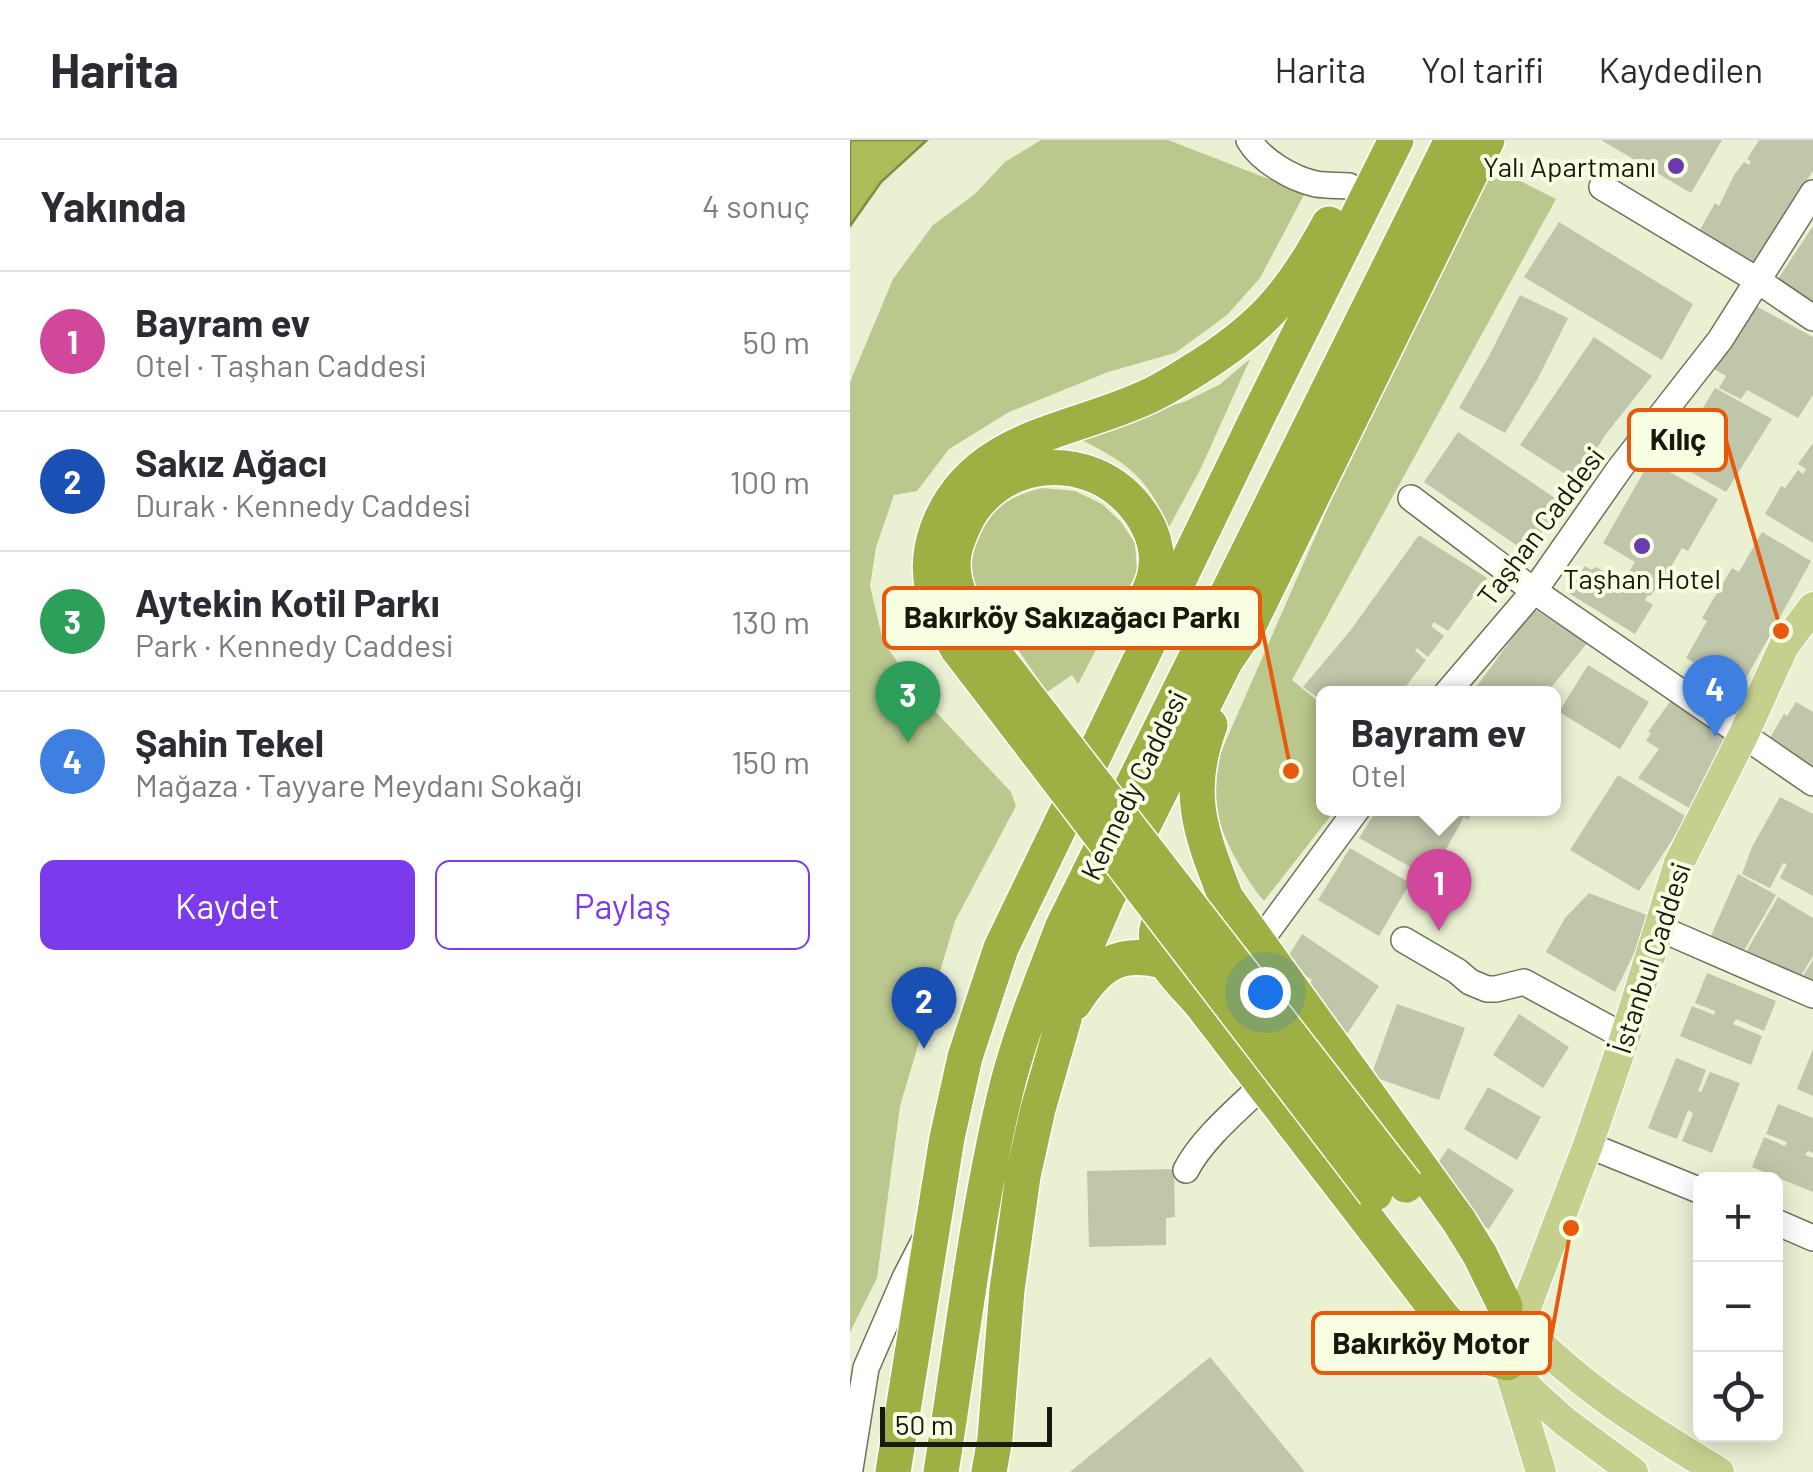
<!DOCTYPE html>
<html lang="tr">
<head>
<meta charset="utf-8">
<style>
	:root { --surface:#fff; --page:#f2f2f3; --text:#2b2b33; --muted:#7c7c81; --line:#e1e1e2; --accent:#7c3aed }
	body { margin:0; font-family:Barlow,sans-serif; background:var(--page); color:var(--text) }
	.controls { position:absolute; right:30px; bottom:30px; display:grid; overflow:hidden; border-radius:15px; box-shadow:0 5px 25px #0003 }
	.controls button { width:90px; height:90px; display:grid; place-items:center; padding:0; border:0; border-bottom:2px solid var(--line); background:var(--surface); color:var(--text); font:50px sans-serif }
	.scale { position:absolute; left:30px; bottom:25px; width:172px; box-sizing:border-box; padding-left:10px; border:5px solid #17190f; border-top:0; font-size:28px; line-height:35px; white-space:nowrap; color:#17190f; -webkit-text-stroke:8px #f7fee1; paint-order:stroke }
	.you { position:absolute; left:415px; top:852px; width:35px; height:35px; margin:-25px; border:8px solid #fff; border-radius:50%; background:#1a73e8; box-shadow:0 0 0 15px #1a73e833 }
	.badge { display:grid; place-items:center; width:65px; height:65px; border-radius:50%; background:var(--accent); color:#fff; font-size:32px; font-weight:700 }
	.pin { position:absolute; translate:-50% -82px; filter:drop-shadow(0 2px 5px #0008) }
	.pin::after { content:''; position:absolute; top:52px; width:35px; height:30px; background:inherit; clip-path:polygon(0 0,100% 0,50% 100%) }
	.popup { position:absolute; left:466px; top:546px; width:245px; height:130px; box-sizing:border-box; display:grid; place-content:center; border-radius:15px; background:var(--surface); filter:drop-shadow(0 2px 8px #0005); font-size:32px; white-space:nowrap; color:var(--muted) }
	.popup b { font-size:38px; color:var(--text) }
	.popup::after { content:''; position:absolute; left:50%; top:100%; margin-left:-20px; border:20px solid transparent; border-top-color:var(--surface) }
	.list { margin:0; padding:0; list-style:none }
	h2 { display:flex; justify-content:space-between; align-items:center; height:130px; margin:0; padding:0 40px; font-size:42px }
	h2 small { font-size:32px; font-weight:400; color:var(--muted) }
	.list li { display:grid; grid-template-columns:65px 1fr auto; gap:30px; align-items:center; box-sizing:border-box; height:140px; padding:0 40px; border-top:2px solid var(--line) }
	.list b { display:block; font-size:38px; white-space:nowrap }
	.list p { margin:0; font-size:32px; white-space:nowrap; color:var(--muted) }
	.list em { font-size:32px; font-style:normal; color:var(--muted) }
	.actions { display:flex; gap:20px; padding:30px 40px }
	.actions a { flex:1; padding:22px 0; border:2px solid var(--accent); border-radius:15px; text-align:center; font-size:35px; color:var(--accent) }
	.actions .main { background:var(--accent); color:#fff }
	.icon { flex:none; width:55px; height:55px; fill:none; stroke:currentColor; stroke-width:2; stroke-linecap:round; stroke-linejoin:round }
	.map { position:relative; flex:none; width:963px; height:1332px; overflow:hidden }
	header { display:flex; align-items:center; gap:60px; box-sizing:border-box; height:140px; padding:0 50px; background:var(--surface); border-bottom:2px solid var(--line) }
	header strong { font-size:48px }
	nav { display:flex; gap:55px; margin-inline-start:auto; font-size:35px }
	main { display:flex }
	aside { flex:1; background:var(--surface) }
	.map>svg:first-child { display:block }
</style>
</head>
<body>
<header>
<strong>Harita</strong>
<nav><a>Harita</a><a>Yol tarifi</a><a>Kaydedilen</a></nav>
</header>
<main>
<aside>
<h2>Yakında<small>4 sonuç</small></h2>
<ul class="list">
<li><span class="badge" style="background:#d1479c">1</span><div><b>Bayram ev</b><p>Otel · Taşhan Caddesi</p></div><em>50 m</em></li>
<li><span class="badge" style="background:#1a4fb4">2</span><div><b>Sakız Ağacı</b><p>Durak · Kennedy Caddesi</p></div><em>100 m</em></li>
<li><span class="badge" style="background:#2e9e5b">3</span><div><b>Aytekin Kotil Parkı</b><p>Park · Kennedy Caddesi</p></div><em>130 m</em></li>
<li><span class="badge" style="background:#3f7fe0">4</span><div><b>Şahin Tekel</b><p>Mağaza · Tayyare Meydanı Sokağı</p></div><em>150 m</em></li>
</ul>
<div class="actions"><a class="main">Kaydet</a><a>Paylaş</a></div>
</aside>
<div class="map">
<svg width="963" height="1332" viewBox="0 0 963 1332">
	<rect width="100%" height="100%" fill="#eaf1d3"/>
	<path fill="#bac78d" d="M191,0H318L455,53L410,138L377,175L325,213L258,232L159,272L99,309L67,351L44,355L26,407L20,446L33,501L69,554L161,652L166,666L105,781L50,966L27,1138L0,1192V242L43,139L83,85L125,54L155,22Z
		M644,28L706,59L442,540L474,566V668L486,669L414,761C392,735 365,686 363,652C363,639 368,624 371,612L505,306Z
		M400,219L351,328L318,389C299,334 271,319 221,295L334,262L369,245Z
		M192,348L225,351L252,364L271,382L285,403L287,432L228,544L222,535L197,552C181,529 165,505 148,481C141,471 132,460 127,449C103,395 143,360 192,348Z"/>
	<path fill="#abbd58" stroke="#7f8c42" stroke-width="2.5" d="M0,0H77L31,42L0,86Z"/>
	<path fill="#bfc6a9" d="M751,0H872L841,53Z
		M909,0H963V31L900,127L846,97L865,63L869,66L884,35L894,22L899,25L901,21L897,19Z
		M709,82L843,164L812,220L674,137Z
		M963,86V163L926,142Z
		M670,155L718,178L687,240L655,293L609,268L639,216Z
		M904,165L963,197V255L948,278L897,250L891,259L869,248L876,236L864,229Z
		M744,197L802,236L756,294L726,341L670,305Z
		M865,248L922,279L876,352L821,321Z
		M608,292L712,363L678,413L574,342Z
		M963,303V403L915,374L931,346L935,348L948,330L953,334L956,329L948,324Z
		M800,321L868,359L838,411L832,408L814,438L800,456L798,455L795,460L803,465L785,494L717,452L735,426L741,430L746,427L773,442L785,422L753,403Z
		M912,392L961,421L889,551L836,518L857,481L852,478L882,428L889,432Z
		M569,395L637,438L598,491L584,482L581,486L594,496L578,517L567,508L565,511L576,520L550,554H474V562L453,547L500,491Z
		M684,469L737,503L696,554H621Z
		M738,525L799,562L770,609L709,572Z
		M822,559L886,603L844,671L788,638L809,609L796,601L801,593L798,592Z
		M946,562L963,572V640L947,629L953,620L921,604L924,600L920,598L934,574L937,576Z
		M768,635L837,677L789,751L720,710Z
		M930,657L963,674V756L930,738L937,724L933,723L920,748L892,734L902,707Z
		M528,668L534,672L535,668H625L618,680L614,677L580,738L509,698Z
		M500,708L560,743L529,796L468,760Z
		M888,734L926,755L888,821L857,805Z
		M739,753L802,777L765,852L696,812L715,778Z
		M928,757L963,778V816L946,844L892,819Z
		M452,794L529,846L497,894L450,860L462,840L435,822Z
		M963,820V852L947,845Z
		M857,833L926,861L914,891L886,879L883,884L912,896L901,925L830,896L842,866L864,875L865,871L845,863Z
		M547,864L615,888L589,960L521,936Z
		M669,874L719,907L693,948L643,915Z
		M963,909V956L947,949Z
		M826,918L856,930L848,951L851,952L860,932L890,943L862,1013L832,1001L843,974L838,970L827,999L798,988Z
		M638,947L691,977L667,1020L614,989Z
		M928,964L963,978V1013L958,1011L955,1015L963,1018V1052L902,1027L914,997L935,1006L937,1002L916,994Z
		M598,1008L664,1050L639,1089L600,1064L579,1037Z
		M324,1029L325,1077L316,1078V1105L239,1107L237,1031Z
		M360,1217L455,1332H220Z"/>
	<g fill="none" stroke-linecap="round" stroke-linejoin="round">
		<defs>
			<path id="minor" d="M399,0C411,21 443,39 466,44C477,46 489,45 499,46
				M752,47L907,140L963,178
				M561,358L684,451L963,643
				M596,554L684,451L770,328L870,200L963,53
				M809,788L963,855
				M554,800L607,831L620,842L637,849H646L674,842L775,897
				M408,804L508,668
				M738,1005L851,1051
				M336,1030C352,999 388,969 413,945
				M926,1082L963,1098
				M0,1329L16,1228L55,1138L73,1103"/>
			<path id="major" d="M660,1172C718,1240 793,1286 869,1332
				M657,1223L670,1183L738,1005L775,897L829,723L893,596L934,506L963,467
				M657,1223L682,1252L714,1281L783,1332
				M660,1231L691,1332"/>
			<path id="highway" d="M125,489C115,469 103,447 103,424C103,410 108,399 113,387C144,316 238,308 285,366C302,387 311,412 304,438C301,450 294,462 288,473
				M108,509C84,470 71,431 88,387C124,294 223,293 301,255C314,249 328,240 341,232C410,190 441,155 479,84
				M360,585C334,654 351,693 376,758L609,1081L630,1115L655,1166
				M328,760C322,767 311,777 308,785C298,814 335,844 352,865L593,1178L628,1214L657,1223
				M224,863C248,825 268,810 313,821
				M43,1332L97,998L115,917L151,808L409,274L546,0
				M91,1332C112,1203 126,1072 157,946C171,891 193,839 213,786L602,0
				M139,1332L145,1298L157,1150L173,1036L188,969L214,879L218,855L229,823L257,758L376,520L396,491L637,0"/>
		</defs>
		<use href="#minor" stroke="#6d7258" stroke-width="28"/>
		<use href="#major" stroke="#fff" stroke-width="32"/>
		<use href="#highway" stroke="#fff" stroke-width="38"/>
		<use href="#minor" stroke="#fff" stroke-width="25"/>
		<use href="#major" stroke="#c5d08f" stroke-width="30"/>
		<use href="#highway" stroke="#9eb044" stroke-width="35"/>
		<defs>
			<path id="highway-bridge" d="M125,489L556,1045
				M108,509L525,1053"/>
		</defs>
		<use href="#highway-bridge" stroke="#fff" stroke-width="38" stroke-linecap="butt"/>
		<use href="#highway-bridge" stroke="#9eb044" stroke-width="35"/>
	</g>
	<g fill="#6b3ab1" stroke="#f7fee1" stroke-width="4">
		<circle cx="826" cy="26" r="10"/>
		<circle cx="792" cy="406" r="10"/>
	</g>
	<g text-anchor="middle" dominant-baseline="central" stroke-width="8" stroke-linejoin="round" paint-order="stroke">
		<g font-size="28" fill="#17190f" stroke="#f7fee1" text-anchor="end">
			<text x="806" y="26">Yalı Apartmanı</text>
			<text x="792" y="438" text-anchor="middle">Taşhan Hotel</text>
		</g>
		<g font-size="28" fill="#17190f" stroke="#f7fee1">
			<text transform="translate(690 386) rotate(-53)">Taşhan Caddesi</text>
			<text transform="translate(283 645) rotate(-64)">Kennedy Caddesi</text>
			<text transform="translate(800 818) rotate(-72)">İstanbul Caddesi</text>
		</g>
	</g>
	<path fill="none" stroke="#e8590c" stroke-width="4" d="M931 491L876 300M441 631L410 478M721 1088L700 1203"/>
	<g fill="#e8590c" stroke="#f7fee1" stroke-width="4">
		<circle cx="931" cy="491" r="10"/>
		<circle cx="441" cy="631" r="10"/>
		<circle cx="721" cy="1088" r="10"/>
	</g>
	<g fill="#f7fee1" stroke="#e8590c" stroke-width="4">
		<rect x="779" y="270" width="97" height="60" rx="10"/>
		<rect x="34" y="448" width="376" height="60" rx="10"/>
		<rect x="463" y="1173" width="237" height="60" rx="10"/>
	</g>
	<g font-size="30" text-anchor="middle" font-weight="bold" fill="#17190f">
		<text x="828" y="310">Kılıç</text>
		<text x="222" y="488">Bakırköy Sakızağacı Parkı</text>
		<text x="581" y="1214">Bakırköy Motor</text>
	</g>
</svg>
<div class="controls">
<button>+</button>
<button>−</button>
<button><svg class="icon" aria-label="locate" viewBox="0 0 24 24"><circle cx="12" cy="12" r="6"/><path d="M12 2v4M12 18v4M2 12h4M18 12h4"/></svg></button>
</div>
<div class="scale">50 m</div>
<div class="you"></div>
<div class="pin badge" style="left:589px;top:791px;background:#d1479c">1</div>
<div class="popup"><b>Bayram ev</b>Otel</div>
<div class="pin badge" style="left:74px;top:909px;background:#1a4fb4">2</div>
<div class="pin badge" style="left:58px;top:603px;background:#2e9e5b">3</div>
<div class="pin badge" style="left:865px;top:597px;background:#3f7fe0">4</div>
</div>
</main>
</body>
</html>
